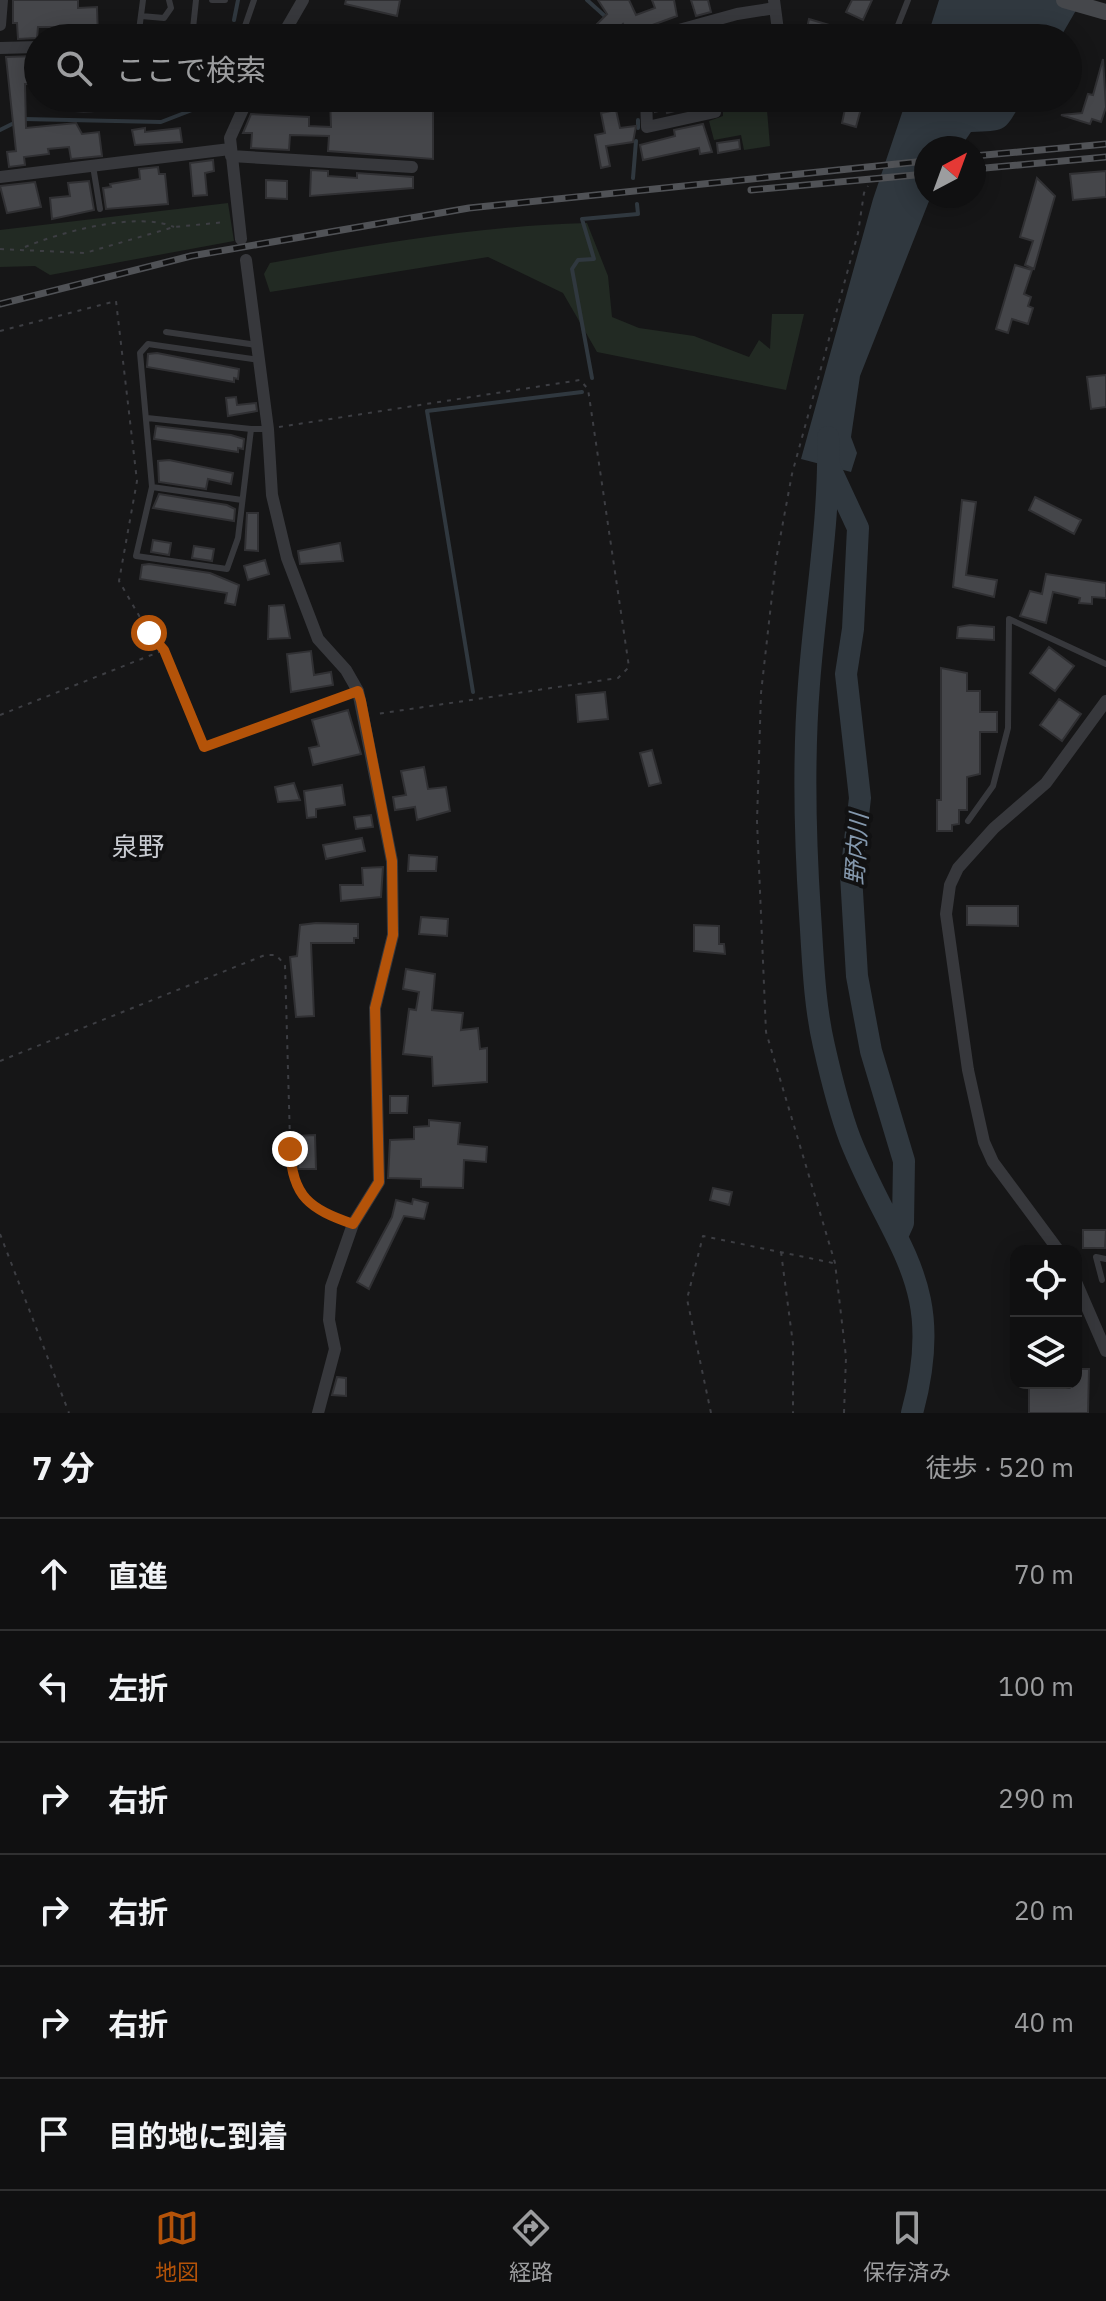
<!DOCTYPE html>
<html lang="ja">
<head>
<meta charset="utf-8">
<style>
	:root { --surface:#101011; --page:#1e1e1f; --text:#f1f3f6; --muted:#9c9d9f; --line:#303031; --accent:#b45309 }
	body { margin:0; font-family:"IBM Plex Sans","Noto Sans JP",sans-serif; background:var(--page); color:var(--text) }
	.controls { position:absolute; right:24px; bottom:24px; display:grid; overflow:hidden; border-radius:16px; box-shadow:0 4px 20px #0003 }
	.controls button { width:72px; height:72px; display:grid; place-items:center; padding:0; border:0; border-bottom:2px solid var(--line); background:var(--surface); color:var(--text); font:40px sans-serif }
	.compass { position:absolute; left:914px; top:136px; width:72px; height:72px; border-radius:50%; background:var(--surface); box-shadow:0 4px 20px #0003; rotate:41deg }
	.stop { position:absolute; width:24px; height:24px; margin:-18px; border:6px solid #b45309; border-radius:50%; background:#fff }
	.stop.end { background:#b45309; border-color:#fff; box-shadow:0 2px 8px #0008 }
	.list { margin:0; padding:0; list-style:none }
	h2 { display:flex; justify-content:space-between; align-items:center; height:104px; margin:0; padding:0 32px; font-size:34px }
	h2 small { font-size:26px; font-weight:400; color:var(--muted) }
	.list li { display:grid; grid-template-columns:52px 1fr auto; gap:24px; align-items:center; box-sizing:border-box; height:112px; padding:0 32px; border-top:2px solid var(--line) }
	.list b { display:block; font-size:30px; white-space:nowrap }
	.list em { font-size:26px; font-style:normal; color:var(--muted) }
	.icon { flex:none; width:44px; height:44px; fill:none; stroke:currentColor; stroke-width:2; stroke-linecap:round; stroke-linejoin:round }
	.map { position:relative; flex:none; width:1106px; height:1413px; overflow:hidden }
	.search { position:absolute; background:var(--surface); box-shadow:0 4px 20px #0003; left:24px; right:24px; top:24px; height:88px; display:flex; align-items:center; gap:20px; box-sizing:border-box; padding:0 28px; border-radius:44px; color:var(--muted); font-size:30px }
	.sheet { height:776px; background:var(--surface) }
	nav { display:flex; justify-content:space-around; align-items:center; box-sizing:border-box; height:112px; border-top:2px solid var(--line); background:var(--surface); font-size:22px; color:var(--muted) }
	nav a { display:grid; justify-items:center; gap:4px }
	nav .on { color:var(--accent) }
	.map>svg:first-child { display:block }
</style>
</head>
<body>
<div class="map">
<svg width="1106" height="1413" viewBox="0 0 1106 1413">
	<rect width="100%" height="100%" fill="#161617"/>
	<path fill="#222a23" d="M746,98H766L770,146L744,150L741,135L714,140L709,121L723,116V103Z
		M228,203L234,241L50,275L35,266L0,267V230Z
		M587,223L608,276L612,317L639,328L694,336L749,357L759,340L770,349L772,314H804L786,390L597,352L563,293L488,257L270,292L264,274L270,263C376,244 479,226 587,223Z"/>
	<path fill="#30383f" d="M939,0H1082L1060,38H927Z
		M907,98H1024C1004,131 1009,131 971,132L960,148H926V196H931L860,376L851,437L857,453L851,472L801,459L873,199Z"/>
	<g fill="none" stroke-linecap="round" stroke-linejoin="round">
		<path stroke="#30383f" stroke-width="4" d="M587,0L607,18
			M234,20L238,0
			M616,27L623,38
			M636,98V110
			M24,119L161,122L192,110L204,98
			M638,120V128
			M0,130L16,122
			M633,178L636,141
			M592,378L572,269L578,260L594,259L582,219L638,214L637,204
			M473,692L427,411L582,392"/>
		<path stroke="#30383f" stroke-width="22" d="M828,437C830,520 815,602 809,684C803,760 805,838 810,914C813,958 814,1003 824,1046C831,1077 839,1110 850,1139C893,1248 948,1283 912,1413
			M830,468L858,528L853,629L846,674L860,798L851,875L857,976L871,1051L904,1161L903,1223L898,1234"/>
	</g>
	<path fill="#45464a" stroke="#303033" stroke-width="2" d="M13,0H78V8L97,7L98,38L67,37V27H38L37,38L18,39L17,23H13Z
		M346,0H400L397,16L345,4Z
		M598,0H629L636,15L655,8L652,0H674L677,16L628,34L623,24L610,38H602L592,29L607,14Z
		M691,0H708L711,12L696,16Z
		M852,0H872L863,20L846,12Z
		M809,19L829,25L825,38L806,32Z
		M37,56L38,84H25L26,128L76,123L82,134L99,132L102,156L71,159L69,147L48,149L49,154L24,157L25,165L9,167L7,152L16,151L6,57Z
		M1103,59L1106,107L1101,122L1092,119L1090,124L1061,115L1082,113L1088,94L1093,95Z
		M330,98H433V159L328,151L329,136L290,135L289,150L251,148L252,133H243L251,114L309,117V126L331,127Z
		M655,98H706V103L667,113L666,109L655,112Z
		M854,98L863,101L856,127L842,123L845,109L850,110Z
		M616,110L620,128L636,126L633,142L606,146L610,166L601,168L595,135L605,133L601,113Z
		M703,124L712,152L700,154L699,148L643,160L640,145L675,136L674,130Z
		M145,128V132L180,128L182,142L135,145L132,130Z
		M739,140L740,149L718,153L717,143Z
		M213,160L214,171L205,173L207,195L193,196L190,163Z
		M158,167L159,174H165L168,204L106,209L103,188L111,187L110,184L140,179L139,169Z
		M311,170L328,171V176L357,178V173L413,177V188L310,196Z
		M1106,171V197L1073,200L1070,174Z
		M1037,178L1055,196L1034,269L1025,265L1033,241L1020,237Z
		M266,180L287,181V199L266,198Z
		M89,181L94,210L52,219L50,198L70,196L68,183Z
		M35,182L41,207L7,213L0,186Z
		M1015,265L1032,270L1024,294L1031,297L1028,306L1033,308L1028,324L1012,319L1008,333L996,329Z
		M157,353L239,369L238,379L234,378V382L147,367L148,354Z
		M1106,375V407L1091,409L1087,377Z
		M236,397L237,405L256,403L257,411L228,416L226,398Z
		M156,426L231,435L244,439L243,449L238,448V452L154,439Z
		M169,460L233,473L231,484L208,479L206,489L159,482L158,461Z
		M159,494L227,505L235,509L234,521L153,508Z
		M1035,497L1081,520L1074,534L1029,510Z
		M962,500L976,502L966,575L997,580L994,597L953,587Z
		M247,513H258V551L245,550Z
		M153,540L171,543L169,555L151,552Z
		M340,543L343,561L300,564L298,551Z
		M194,546L214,549L212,561L192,558Z
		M265,560L269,574L248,580L244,566Z
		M149,564L210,573L239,585L235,605L225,603L227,593L140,579L142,565Z
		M1046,574L1106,583V598L1092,597V604L1079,603L1080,598L1053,592L1046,623L1020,616L1030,591L1042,594Z
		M284,605L290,638L268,639L269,606Z
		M970,625L994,627V640L957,638L958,627Z
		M1049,647L1074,666L1055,691L1030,673Z
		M311,651L314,675L331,672L333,685L291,692L287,654Z
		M941,668L967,673V691H980V712H997V732H980V774L967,777V810H959V824L952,825V831H937V800H941Z
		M605,692L608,719L578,722L576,695Z
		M1059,699L1081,714L1062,741L1040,725Z
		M348,710L361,754L313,765L309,748L319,746L312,720Z
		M652,750L661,783L649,786L640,753Z
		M424,767L428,789L446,787L450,811L417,820L415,807L395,810L393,797L406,795L401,771Z
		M294,783L300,800L278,802L275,787Z
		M342,785L345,805L316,809V817L307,818L304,791Z
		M371,815L373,827L356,829L354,817Z
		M362,838L365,851L326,859L323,845Z
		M409,855L437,857L436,871H408Z
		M383,867L381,897L341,901L340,885H363L362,868Z
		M967,906H1018V926L967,925Z
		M421,917L448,919L447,936L419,934Z
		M316,923L358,924V938H354V943H311L314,1016L296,1017L290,957L297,956L300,925Z
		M694,925L719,926V944H724L725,954L694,951Z
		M406,969L435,974L432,1010L463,1013L461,1030L478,1028L480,1049L487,1048V1082L433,1086L432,1057L403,1054L409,1009L416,1010L419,992L403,989Z
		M390,1096H408L407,1113H390Z
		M429,1120L460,1123L458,1144L487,1147L486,1162L464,1160L463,1188L421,1187V1179L388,1178L390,1140L414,1139V1127L429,1126Z
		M315,1135L316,1169H298L297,1136Z
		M713,1188L732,1192L729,1205L710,1200Z
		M413,1199L428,1203L424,1219L404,1216L369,1289L357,1282L392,1217L396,1200L412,1204Z
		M1083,1230H1106L1105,1248H1083Z
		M1076,1369H1089L1088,1413H1029V1383H1076Z
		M337,1377L346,1378V1396L332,1395Z"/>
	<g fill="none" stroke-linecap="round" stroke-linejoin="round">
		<path stroke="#3d3e43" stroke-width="2" stroke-dasharray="4 6" stroke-linecap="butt" d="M25,247C61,232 137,211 174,227
			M0,249L85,253L174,227L226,222
			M0,331L116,301L137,481L119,581L149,633L164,650
			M279,427L580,380L588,389L629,667L618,678L377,714
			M0,715L164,650L204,747L347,694
			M0,1061L265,955H276L285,965L291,1175L312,1207L342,1220
			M0,1234L69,1413
			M781,1252L793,1344V1413
			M711,1413L687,1299L703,1236L833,1263
			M844,1413L846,1357L835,1263L766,1032L757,821L761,693L776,560L792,474L858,233L864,193L868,186"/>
		<path stroke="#37383c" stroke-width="6" d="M212,0H225
			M141,16L164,18L171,8L169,0
			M140,28L169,33L168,38
			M138,38L143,0
			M192,38L196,0
			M213,38L221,31L244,29L254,0
			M893,38L908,0
			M55,98L53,105C81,115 121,106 149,100
			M147,99L163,103L178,98
			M868,104L871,98
			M93,166L100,209
			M166,332L257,345
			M259,360L148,344L140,353L152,487L136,556L227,569L238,538L251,429H267
			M147,418L251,429
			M152,487L242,500
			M968,821L993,786L1008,728L1009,619L1106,664
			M1102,1280L1096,1257L1106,1259"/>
		<path stroke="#37383c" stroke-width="12" d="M774,0L779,38
			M712,22L713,38
			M0,25L2,0
			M281,38L303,0
			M650,38L737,14L775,8
			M0,48L38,47
			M646,98L647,127L715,112V98
			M231,156L412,167
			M0,177L230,149
			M241,239L230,138L248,98
			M246,260L268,429L272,495L287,558L318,639L346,670L358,691L392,861L393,935L375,1008L379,1182L353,1224L331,1287L329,1320L335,1349L318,1413
			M1059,1251L993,1162L984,1142L968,1070L946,914L950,885L958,868L994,828L1046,783L1106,701
			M1076,1282L1106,1351"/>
		<path stroke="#45474b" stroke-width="16" d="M1064,0L1106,12"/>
		<defs>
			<path id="rail" d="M974,156L1106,144
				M974,169L1106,157
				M751,190L926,174
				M0,304L191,256L469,208L926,161"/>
		</defs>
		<use href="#rail" stroke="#505256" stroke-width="7"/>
		<use href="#rail" stroke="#111112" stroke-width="4" stroke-dasharray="12" stroke-linecap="butt"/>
	</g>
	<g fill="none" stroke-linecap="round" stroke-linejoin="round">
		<path stroke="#b45309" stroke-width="10" d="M149,633L164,650L204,747L358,691L361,701L392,861L393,935L375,1008L379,1182L353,1224C310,1209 292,1197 290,1149"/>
	</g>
	<g text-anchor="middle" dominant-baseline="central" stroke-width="8" stroke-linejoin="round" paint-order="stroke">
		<g font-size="24" font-style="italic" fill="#8498ad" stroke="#111112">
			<text transform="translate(856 849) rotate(-86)">野内川</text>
		</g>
		<g font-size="26" fill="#c9ccd2" stroke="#111112">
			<text x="138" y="846">泉野</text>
		</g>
	</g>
</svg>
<div class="controls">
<button><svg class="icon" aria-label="locate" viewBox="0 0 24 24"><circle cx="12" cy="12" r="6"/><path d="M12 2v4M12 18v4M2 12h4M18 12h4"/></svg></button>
<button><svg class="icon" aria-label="layers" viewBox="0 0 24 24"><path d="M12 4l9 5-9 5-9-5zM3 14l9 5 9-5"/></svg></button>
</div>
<svg class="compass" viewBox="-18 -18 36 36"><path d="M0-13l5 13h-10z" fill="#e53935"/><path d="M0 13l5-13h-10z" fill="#9c9d9f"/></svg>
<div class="stop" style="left:149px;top:633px"></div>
<div class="stop end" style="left:290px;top:1149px"></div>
<div class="search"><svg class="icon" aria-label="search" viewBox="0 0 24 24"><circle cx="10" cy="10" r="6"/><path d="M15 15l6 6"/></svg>ここで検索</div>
</div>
<section class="sheet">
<h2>7 分<small>徒歩 · 520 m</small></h2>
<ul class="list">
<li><svg class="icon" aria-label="ahead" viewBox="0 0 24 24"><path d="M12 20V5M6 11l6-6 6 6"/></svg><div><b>直進</b></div><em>70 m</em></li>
<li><svg class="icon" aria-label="left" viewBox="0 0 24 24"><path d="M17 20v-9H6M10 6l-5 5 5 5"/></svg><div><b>左折</b></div><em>100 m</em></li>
<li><svg class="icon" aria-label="right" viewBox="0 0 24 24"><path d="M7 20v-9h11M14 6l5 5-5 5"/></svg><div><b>右折</b></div><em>290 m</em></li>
<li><svg class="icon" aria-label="right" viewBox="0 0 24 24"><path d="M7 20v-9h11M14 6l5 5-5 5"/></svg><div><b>右折</b></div><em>20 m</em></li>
<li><svg class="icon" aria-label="right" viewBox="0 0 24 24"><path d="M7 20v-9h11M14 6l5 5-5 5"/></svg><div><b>右折</b></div><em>40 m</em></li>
<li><svg class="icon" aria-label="arrive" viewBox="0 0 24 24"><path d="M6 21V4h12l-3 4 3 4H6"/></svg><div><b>目的地に到着</b></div></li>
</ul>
</section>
<nav>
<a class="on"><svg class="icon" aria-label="map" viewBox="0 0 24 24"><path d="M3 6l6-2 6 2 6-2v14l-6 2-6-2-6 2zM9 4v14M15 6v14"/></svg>地図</a>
<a><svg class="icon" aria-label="directions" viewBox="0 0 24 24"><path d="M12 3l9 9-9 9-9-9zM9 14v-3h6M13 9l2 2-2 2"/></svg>経路</a>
<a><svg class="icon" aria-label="saved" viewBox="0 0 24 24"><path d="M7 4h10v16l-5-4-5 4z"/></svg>保存済み</a>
</nav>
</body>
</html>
